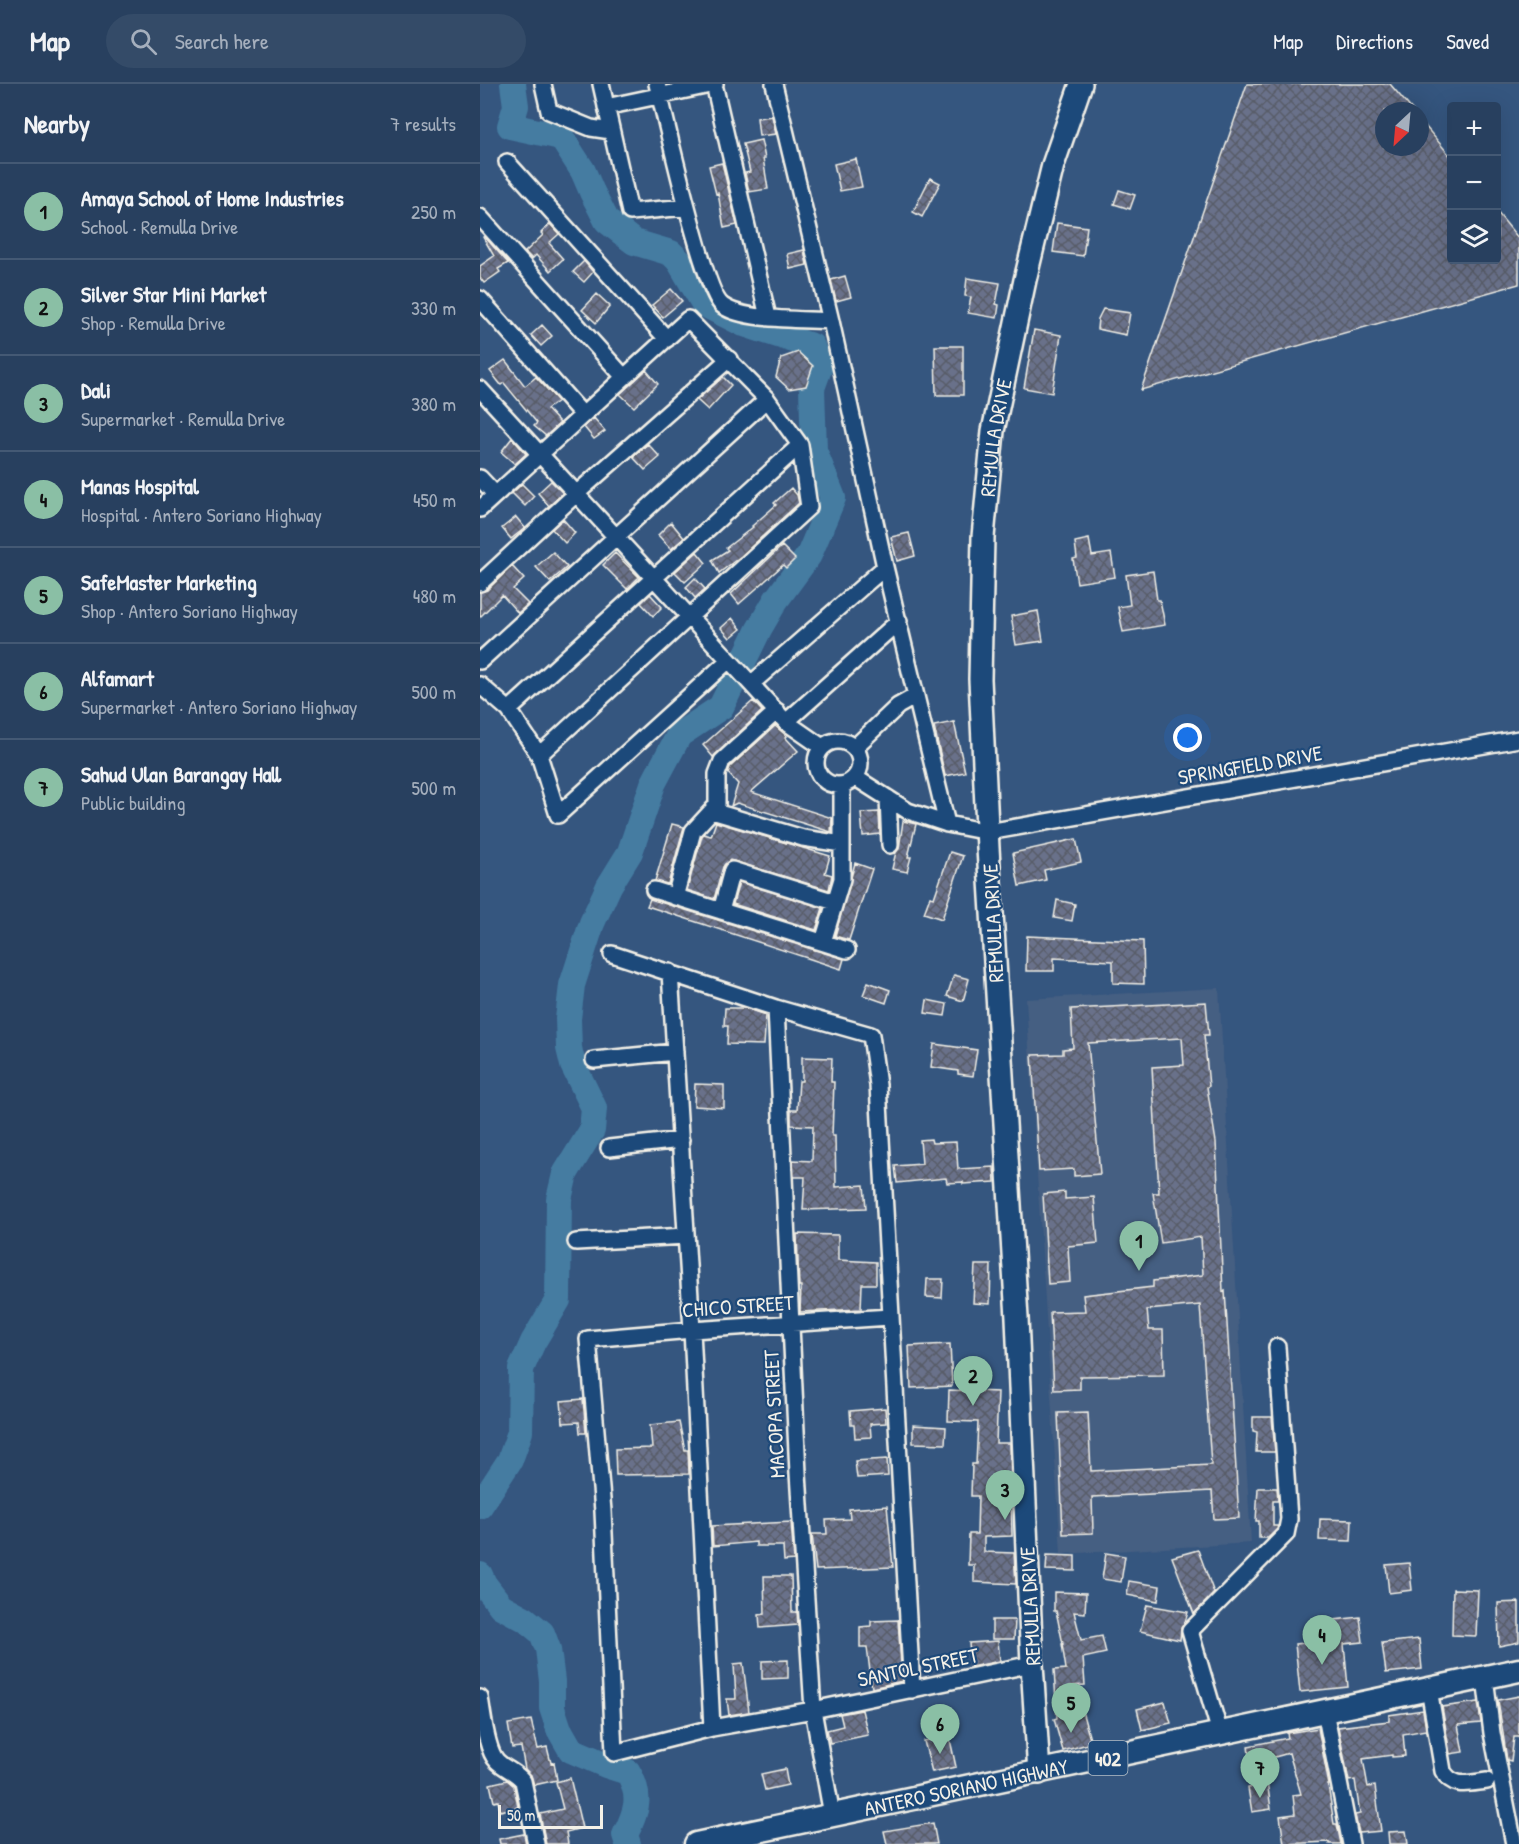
<!DOCTYPE html>
<html lang="en">
<head>
<meta charset="utf-8">
<style>
	:root { --surface:#28405f; --page:#344b68; --text:#f1f3f6; --muted:#a5afbd; --line:#445974; --accent:#8abfa5 }
	body { margin:0; font-family:"Patrick Hand",sans-serif; background:var(--page); color:var(--text) }
	.controls { position:absolute; right:18px; top:18px; display:grid; overflow:hidden; border-radius:6px; box-shadow:0 6px 24px #0002 }
	.controls button { width:54px; height:54px; display:grid; place-items:center; padding:0; border:0; border-bottom:2px solid var(--line); background:var(--surface); color:var(--text); font:30px sans-serif }
	.compass { position:absolute; left:895px; top:18px; width:54px; height:54px; border-radius:50%; background:var(--surface); box-shadow:0 6px 24px #0002; rotate:206deg }
	.scale { position:absolute; left:18px; bottom:15px; width:105px; box-sizing:border-box; padding-left:6px; border:3px solid #f4f1e8; border-top:0; font-size:16px; line-height:21px; white-space:nowrap; color:#f4f1e8; -webkit-text-stroke:4px #1f4a7a; paint-order:stroke }
	.you { position:absolute; left:708px; top:654px; width:21px; height:21px; margin:-15px; border:4px solid #fff; border-radius:50%; background:#1a73e8; box-shadow:0 0 0 9px #1a73e833 }
	.badge { display:grid; place-items:center; width:39px; height:39px; border-radius:50%; background:var(--accent); color:#111; font-size:20px; font-weight:700 }
	.pin { position:absolute; translate:-50% -50px; filter:drop-shadow(0 2px 3px #0008) }
	.pin::after { content:''; position:absolute; top:32px; width:21px; height:18px; background:inherit; clip-path:polygon(0 0,100% 0,50% 100%) }
	.list { margin:0; padding:0; list-style:none }
	h2 { display:flex; justify-content:space-between; align-items:center; height:78px; margin:0; padding:0 24px; font-size:26px }
	h2 small { font-size:20px; font-weight:400; color:var(--muted) }
	.list li { display:grid; grid-template-columns:39px 1fr auto; gap:18px; align-items:center; box-sizing:border-box; height:96px; padding:0 24px; border-top:2px solid var(--line) }
	.list b { display:block; font-size:22px; white-space:nowrap }
	.list p { margin:0; font-size:20px; white-space:nowrap; color:var(--muted) }
	.list em { font-size:20px; font-style:normal; color:var(--muted) }
	.icon { flex:none; width:33px; height:33px; fill:none; stroke:currentColor; stroke-width:2; stroke-linecap:round; stroke-linejoin:round }
	.map { position:relative; flex:none; width:1039px; height:1760px; overflow:hidden }
	header { display:flex; align-items:center; gap:36px; box-sizing:border-box; height:84px; padding:0 30px; background:var(--surface); border-bottom:2px solid var(--line) }
	header strong { font-size:28px }
	nav { display:flex; gap:33px; margin-inline-start:auto; font-size:21px }
	.search { width:420px; height:54px; background:var(--page); display:flex; align-items:center; gap:15px; box-sizing:border-box; padding:0 21px; border-radius:33px; color:var(--muted); font-size:22px }
	main { display:flex }
	aside { flex:1; background:var(--surface) }
	.map>svg:first-child { display:block }
</style>
</head>
<body>
<header>
<strong>Map</strong>
<div class="search"><svg class="icon" aria-label="search" viewBox="0 0 24 24"><circle cx="10" cy="10" r="6"/><path d="M15 15l6 6"/></svg>Search here</div>
<nav><a>Map</a><a>Directions</a><a>Saved</a></nav>
</header>
<main>
<aside>
<h2>Nearby<small>7 results</small></h2>
<ul class="list">
<li><span class="badge">1</span><div><b>Amaya School of Home Industries</b><p>School · Remulla Drive</p></div><em>250 m</em></li>
<li><span class="badge">2</span><div><b>Silver Star Mini Market</b><p>Shop · Remulla Drive</p></div><em>330 m</em></li>
<li><span class="badge">3</span><div><b>Dali</b><p>Supermarket · Remulla Drive</p></div><em>380 m</em></li>
<li><span class="badge">4</span><div><b>Manas Hospital</b><p>Hospital · Antero Soriano Highway</p></div><em>450 m</em></li>
<li><span class="badge">5</span><div><b>SafeMaster Marketing</b><p>Shop · Antero Soriano Highway</p></div><em>480 m</em></li>
<li><span class="badge">6</span><div><b>Alfamart</b><p>Supermarket · Antero Soriano Highway</p></div><em>500 m</em></li>
<li><span class="badge">7</span><div><b>Sahud Ulan Barangay Hall</b><p>Public building</p></div><em>500 m</em></li>
</ul>
</aside>
<div class="map">
<svg width="1039" height="1760" viewBox="0 0 1039 1760">
	<defs>
		<pattern id="building-cross-hatch" width="8" height="8" patternUnits="userSpaceOnUse" patternTransform="scale(1.5)"><rect width="8" height="8" fill="#69718a"/><path d="M0 0l8 8M0 8l8-8" fill="none" stroke="#595c68"/></pattern>
	</defs>
	<rect width="100%" height="100%" fill="#35567f"/>
	<filter id="ink" filterUnits="userSpaceOnUse"><feTurbulence type="fractalNoise" baseFrequency=".0167" numOctaves="2"/><feDisplacementMap in="SourceGraphic" scale="12" xChannelSelector="R" yChannelSelector="G"/><feConvolveMatrix kernelMatrix="1 2 1 2 8 2 1 2 1" color-interpolation-filters="sRGB"/></filter>
	<g filter="url(#ink)">
		<path fill="#455e82" d="M739,904L771,1459L581,1470L546,915Z"/>
		<g fill="none" stroke-linecap="round" stroke-linejoin="round">
			<path stroke="#447ba1" stroke-width="26" d="M0,1422L30,1376L40,1348L41,1285L53,1258L78,1216L79,1115L85,1090L112,1046L114,1024L93,981L89,964L88,935L92,901L112,839L129,802L150,768L173,700L199,651L241,623L279,545L296,516L329,471L353,414L334,366L332,304L339,285L332,262L264,240L224,220L199,177L191,169L154,158L127,137L112,108L103,87L81,53L30,42L36,22L33,0
				M0,1491L4,1500L21,1522L45,1535L62,1549L68,1565L72,1597V1624L79,1645L91,1666L126,1681L148,1688C162,1712 157,1727 145,1751L148,1760"/>
		</g>
		<path fill="url(#building-cross-hatch)" stroke="#f4f1e8" stroke-width="1.5" d="M767,0H910L933,27H904V63H940V36L972,74V176H1017V128L1039,155V200L661,306Z
			M292,32L296,50L279,52L277,34Z
			M281,56L285,74H283L288,105L269,108L265,89L270,88L263,60Z
			M376,75L382,103L360,107L354,80Z
			M242,79L257,141L244,144L238,109L236,110L229,82Z
			M450,94L460,99L442,133L433,128Z
			M639,106L655,111L650,125L634,120Z
			M577,139L607,143L603,172L573,168Z
			M70,140L79,150L69,159L83,175L70,187L56,171L52,175L45,168L63,151L61,149Z
			M4,152L28,179L18,185L20,188L4,199L0,194V182L14,172L3,153Z
			M324,166L327,181L310,185L307,170Z
			M104,177L113,188L104,198L93,188Z
			M365,192L371,213L356,217L351,196Z
			M487,194L520,199L516,220L519,221L517,234L488,229L491,213L485,212Z
			M191,205L202,217L183,233L172,221Z
			M117,210L130,222L116,239L102,226Z
			M623,225L650,229L646,251L617,245L618,235Z
			M62,241L72,252L61,262L51,251Z
			M554,246L581,251L572,309L544,304Z
			M455,262H483V311H456Z
			M318,268L333,282L326,302L309,305L296,293L301,274Z
			M25,276L45,302L56,293L78,317L67,325L80,339L66,352L54,342L57,339L24,299L21,301L10,287Z
			M166,286L178,300L154,323L140,310Z
			M243,293L251,301L228,326L217,316Z
			M114,334L125,347L114,355L104,343Z
			M32,354L46,370L35,380L21,368Z
			M168,360L180,373L165,386L153,373Z
			M71,397L83,409L69,422L58,409Z
			M42,400L54,412L45,422L32,409Z
			M311,404L317,411L319,419L261,472L239,489L232,476L248,466L246,464L273,443L272,442L296,421L294,419Z
			M36,433L45,444L31,455L22,444Z
			M83,435L95,449L85,459L72,445Z
			M191,438L204,454L191,465L178,451Z
			M429,449L435,472L417,477L411,453Z
			M609,455L612,472L631,469L635,493L597,499L593,475L597,474L595,458Z
			M302,462L315,475L306,484L303,481L259,520L251,510Z
			M73,468L87,483L70,498L56,483Z
			M217,468L226,479L205,498L195,488Z
			M135,469L159,493L147,505L123,481Z
			M32,482L44,495L33,505L48,520L38,529L22,511L0,533V508L7,506Z
			M673,487L677,516H680L685,541L643,548L638,523L650,521L646,491Z
			M215,494L225,505L215,514L206,503Z
			M170,510L182,523L173,532L161,519Z
			M558,527L563,557L536,561L531,532Z
			M252,534L261,545L250,554L241,544Z
			M273,617L282,627L233,673L223,661Z
			M474,638L485,688L465,692L454,642Z
			M295,642L307,652L305,653L318,667L271,708L352,734L351,748L257,719L251,722L258,700L248,689L250,683Z
			M399,728L400,750L383,752L381,729Z
			M423,737L436,740L428,773H431L427,788L412,785L416,768L419,765Z
			M236,738L350,772L345,789L352,791L349,806L250,776L243,783L234,815L207,806L222,752L224,750L231,752Z
			M192,740L204,743L188,800L175,797Z
			M596,755L601,778L564,786L566,796L539,802L533,769Z
			M470,768L483,772L462,835L444,829L450,813L454,814Z
			M375,779L392,785L369,856L355,852Z
			M259,798L343,824L336,846L253,820Z
			M170,815L364,875L361,885L167,822Z
			M577,816L595,820L592,837L574,834Z
			M547,852L663,857L664,900L633,899V877L574,874V887H546Z
			M474,891L489,895L483,917L467,912Z
			M388,898L410,906L406,919L383,911Z
			M447,916L467,920L465,932L445,929Z
			M726,918L729,951H724L729,1002L727,1003L736,1058L743,1208L745,1207L759,1434L734,1435L732,1407L612,1413L613,1449L583,1450L578,1329L608,1328L611,1387L731,1381L720,1221L667,1226L669,1246H683L684,1291L600,1292V1305L574,1306L570,1228L605,1227L603,1211L673,1203V1197L723,1191L721,1153L681,1159L673,1109H679L672,983L704,981L702,954L608,959L620,1090L594,1092V1085L559,1087L552,971L583,970V965L593,964L591,925Z
			M245,924H266L286,931L284,961L247,960L248,942H244Z
			M454,960L497,966L493,992L478,990V987L451,983Z
			M322,973L352,974L351,998H354L352,1052H355L356,1103L384,1101L386,1124L323,1126L325,1093H314L313,1076L332,1077L333,1042L311,1041V1026H317L319,997H322Z
			M215,1000L244,1001V1024L214,1022Z
			M451,1055L452,1059L476,1058L478,1085L514,1083L515,1098L483,1100V1098L467,1099L466,1094L417,1099L415,1082L442,1080L440,1056Z
			M585,1108V1115L614,1113L618,1159L588,1162L590,1198L568,1200L563,1110Z
			M317,1150L358,1151V1176L396,1178V1200H382L381,1225L320,1228L321,1202H319Z
			M495,1181H511L510,1220L493,1219Z
			M447,1195H463L462,1214L446,1213Z
			M470,1260L472,1302L431,1304L429,1262Z
			M469,1306L518,1308L516,1359H530L532,1452L504,1453V1468L534,1469L536,1500L494,1498V1481H488L489,1450H497L498,1412H491L492,1380H496L498,1338L468,1337Z
			M103,1315L106,1349H100L99,1338L83,1339L81,1317Z
			M405,1324L406,1339L390,1340L391,1353L375,1354L374,1341H371L370,1327Z
			M773,1333H792L795,1368H776L777,1348L773,1347Z
			M199,1338L205,1366H208L209,1390L136,1391L135,1365L172,1364L170,1341Z
			M433,1341L466,1343L465,1360L433,1359Z
			M407,1375L408,1392L377,1394L375,1377Z
			M778,1404H797L798,1417H793V1442H798L797,1445L788,1454H779V1437H776Z
			M407,1422L413,1483L336,1486L332,1450H347L346,1436L370,1435L369,1425Z
			M840,1435L872,1436L871,1457L839,1456Z
			M311,1438L314,1476L304,1477L303,1462H276V1458L233,1462L232,1442Z
			M718,1466L734,1509L714,1530L692,1473Z
			M626,1469L645,1472L641,1498L622,1495Z
			M567,1471L595,1472V1487L566,1486Z
			M929,1479L932,1506L909,1509L906,1481Z
			M284,1492H311L312,1528H317L318,1541L280,1544L279,1531L285,1530Z
			M649,1497L680,1502L678,1517L647,1511Z
			M973,1505L998,1506L996,1552L972,1551Z
			M574,1508L606,1509L605,1529L594,1528L601,1556L622,1552L626,1569L603,1574L605,1601L590,1602L593,1629L602,1627L611,1659L583,1667L574,1635L577,1634L574,1586L586,1585L582,1560H583L576,1527H574Z
			M1039,1518V1558L1019,1562L1018,1519Z
			M667,1521L708,1528L705,1538L701,1544L700,1556L660,1547Z
			M880,1533L883,1558L864,1560L868,1603L820,1608L815,1560L856,1556L854,1536Z
			M418,1536L422,1597L392,1604L387,1563H380V1543L391,1542V1537Z
			M512,1536H535L534,1555H512Z
			M939,1555L942,1585L906,1589L902,1559Z
			M518,1557L520,1577L491,1583L489,1559Z
			M308,1576V1594L282,1595V1577Z
			M263,1579L269,1628L249,1631L247,1615H256L254,1580Z
			M1039,1612V1653H1034L1031,1677L1027,1676L1018,1616Z
			M685,1618L691,1639L662,1646L657,1625Z
			M998,1618L1001,1639L978,1641L983,1668L970,1670L962,1623Z
			M382,1626L388,1651L350,1659L347,1646L363,1642L360,1630Z
			M943,1626L946,1646L923,1650L925,1672L912,1673V1671L883,1675L888,1703L895,1702L901,1747L879,1749L875,1731L880,1730L875,1696L869,1697L858,1643L909,1637V1631Z
			M51,1636L58,1665L67,1663L71,1679L74,1678L77,1696L54,1701L51,1691L45,1685L41,1663L32,1664L28,1640Z
			M838,1644L849,1701H848L854,1740H857L861,1760H849V1758L804,1760L800,1732L815,1730L813,1711L821,1710L809,1669L784,1676L791,1725L772,1728L768,1704L773,1703L768,1662L808,1654L807,1649Z
			M469,1651L476,1683L452,1688L444,1657Z
			M305,1685L308,1701L285,1706L281,1690Z
			M90,1694L102,1744L86,1748L88,1760H66L60,1730L83,1725L76,1698Z
			M27,1696L34,1702L38,1723L20,1727L18,1717L14,1718L10,1700Z
			M453,1739L457,1760H407L404,1747Z
			M926,1747L928,1760H909L908,1748Z
			M44,1750L46,1760H20L19,1755Z"/>
		<g fill="none" stroke-linecap="round" stroke-linejoin="round">
			<defs>
				<path id="minor" d="M63,0L69,27L111,44L131,47
					M121,0L150,128L207,123
					M177,0C185,32 224,210 243,222C264,237 324,235 351,237
					M234,0L288,233
					M294,0L351,237L405,483L436,612L418,622L375,663
					M126,23L235,0
					M27,78L187,255
					M0,133L144,293
					M0,215L103,331
					M0,305L306,638L342,663
					M0,394L15,410
					M0,425L208,235L287,315L320,361L329,423L59,671
					M0,499L96,410L249,275
					M0,577L287,315
					M271,600L405,483
					M0,601L29,626L59,671L78,731L249,576
					M436,612L467,740
					M29,626L320,361
					M306,638L419,537
					M336 679a22 22 0 1 1 44 0a22 22 0 1 1-44 0Z
					M376,694L428,727L467,740L508,748L1039,655
					M408,714L410,761
					M232,727L323,754L362,760
					M174,806L367,866
					M195,813L213,747L237,721V690L242,677L297,627
					M241,827L252,786L355,818
					M343,858L362,795V701
					M132,870L296,924L391,951L398,1001L432,1606
					M190,888L212,1246L232,1644
					M296,924L318,1389L333,1626L352,1731
					M114,976L195,968
					M129,1064L201,1056
					M96,1158L206,1152
					M410,1233L212,1246L108,1255L123,1427L134,1669L232,1644L333,1626L552,1580
					M1005,1594L1012,1649L1034,1760
					M949,1605L963,1687C973,1705 989,1699 1007,1697
					M0,1614C3,1630 6,1666 17,1677C25,1685 36,1688 43,1697L56,1760
					M845,1627L871,1760
					M740,1649L710,1547L806,1450L809,1435L797,1263"/>
				<g id="secondary">
					<path id="s1" d="M559,1689L552,1580L537,1234L508,764L500,595L503,453L513,347L545,196L573,81L601,0"/>
				</g>
				<g id="primary">
					<path id="s2" d="M216,1760L1039,1586"/>
				</g>
			</defs>
			<use href="#minor" stroke="#f4f1e8" stroke-width="20"/>
			<use href="#secondary" stroke="#f4f1e8" stroke-width="26"/>
			<use href="#primary" stroke="#f4f1e8" stroke-width="27"/>
			<use href="#minor" stroke="#1f4a7a" stroke-width="15"/>
			<use href="#secondary" stroke="#1f4a7a" stroke-width="21"/>
			<use href="#primary" stroke="#1f4a7a" stroke-width="22"/>
		</g>
	</g>
	<g text-anchor="middle" dominant-baseline="central" stroke-width="4.5" stroke-linejoin="round" paint-order="stroke">
		<rect fill="#1f4a7a" stroke="#b4bfc7" stroke-width="1.5" x="608.5" y="1657" width="39" height="34" rx="4.5"/>
		<g font-size="20" font-weight="bold" fill="#f4f1e8">
			<text x="628" y="1674">402</text>
		</g>
		<g font-size="21" fill="#f4f1e8" stroke="#1f4a7a">
			<text stroke="none"><textPath href="#s1" startOffset="1338">REMULLA DRIVE</textPath></text>
			<text transform="translate(770 681) rotate(-10)">SPRINGFIELD DRIVE</text>
			<text transform="translate(513 839) rotate(-93)">REMULLA DRIVE</text>
			<text transform="translate(258 1222) rotate(-4)">CHICO STREET</text>
			<text transform="translate(294 1330) rotate(-93)">MACOPA STREET</text>
			<text transform="translate(550 1522) rotate(-93)">REMULLA DRIVE</text>
			<text transform="translate(438 1583) rotate(-12)">SANTOL STREET</text>
			<text stroke="none"><textPath href="#s2" startOffset="276">ANTERO SORIANO HIGHWAY</textPath></text>
		</g>
	</g>
</svg>
<div class="controls">
<button>+</button>
<button>−</button>
<button><svg class="icon" aria-label="layers" viewBox="0 0 24 24"><path d="M12 4l9 5-9 5-9-5zM3 14l9 5 9-5"/></svg></button>
</div>
<svg class="compass" viewBox="-18 -18 36 36"><path d="M0-13l5 13h-10z" fill="#e53935"/><path d="M0 13l5-13h-10z" fill="#a5afbd"/></svg>
<div class="scale">50 m</div>
<div class="you"></div>
<div class="pin badge" style="left:659px;top:1187px">1</div>
<div class="pin badge" style="left:493px;top:1322px">2</div>
<div class="pin badge" style="left:525px;top:1436px">3</div>
<div class="pin badge" style="left:842px;top:1581px">4</div>
<div class="pin badge" style="left:591px;top:1649px">5</div>
<div class="pin badge" style="left:460px;top:1670px">6</div>
<div class="pin badge" style="left:780px;top:1714px">7</div>
</div>
</main>
</body>
</html>
